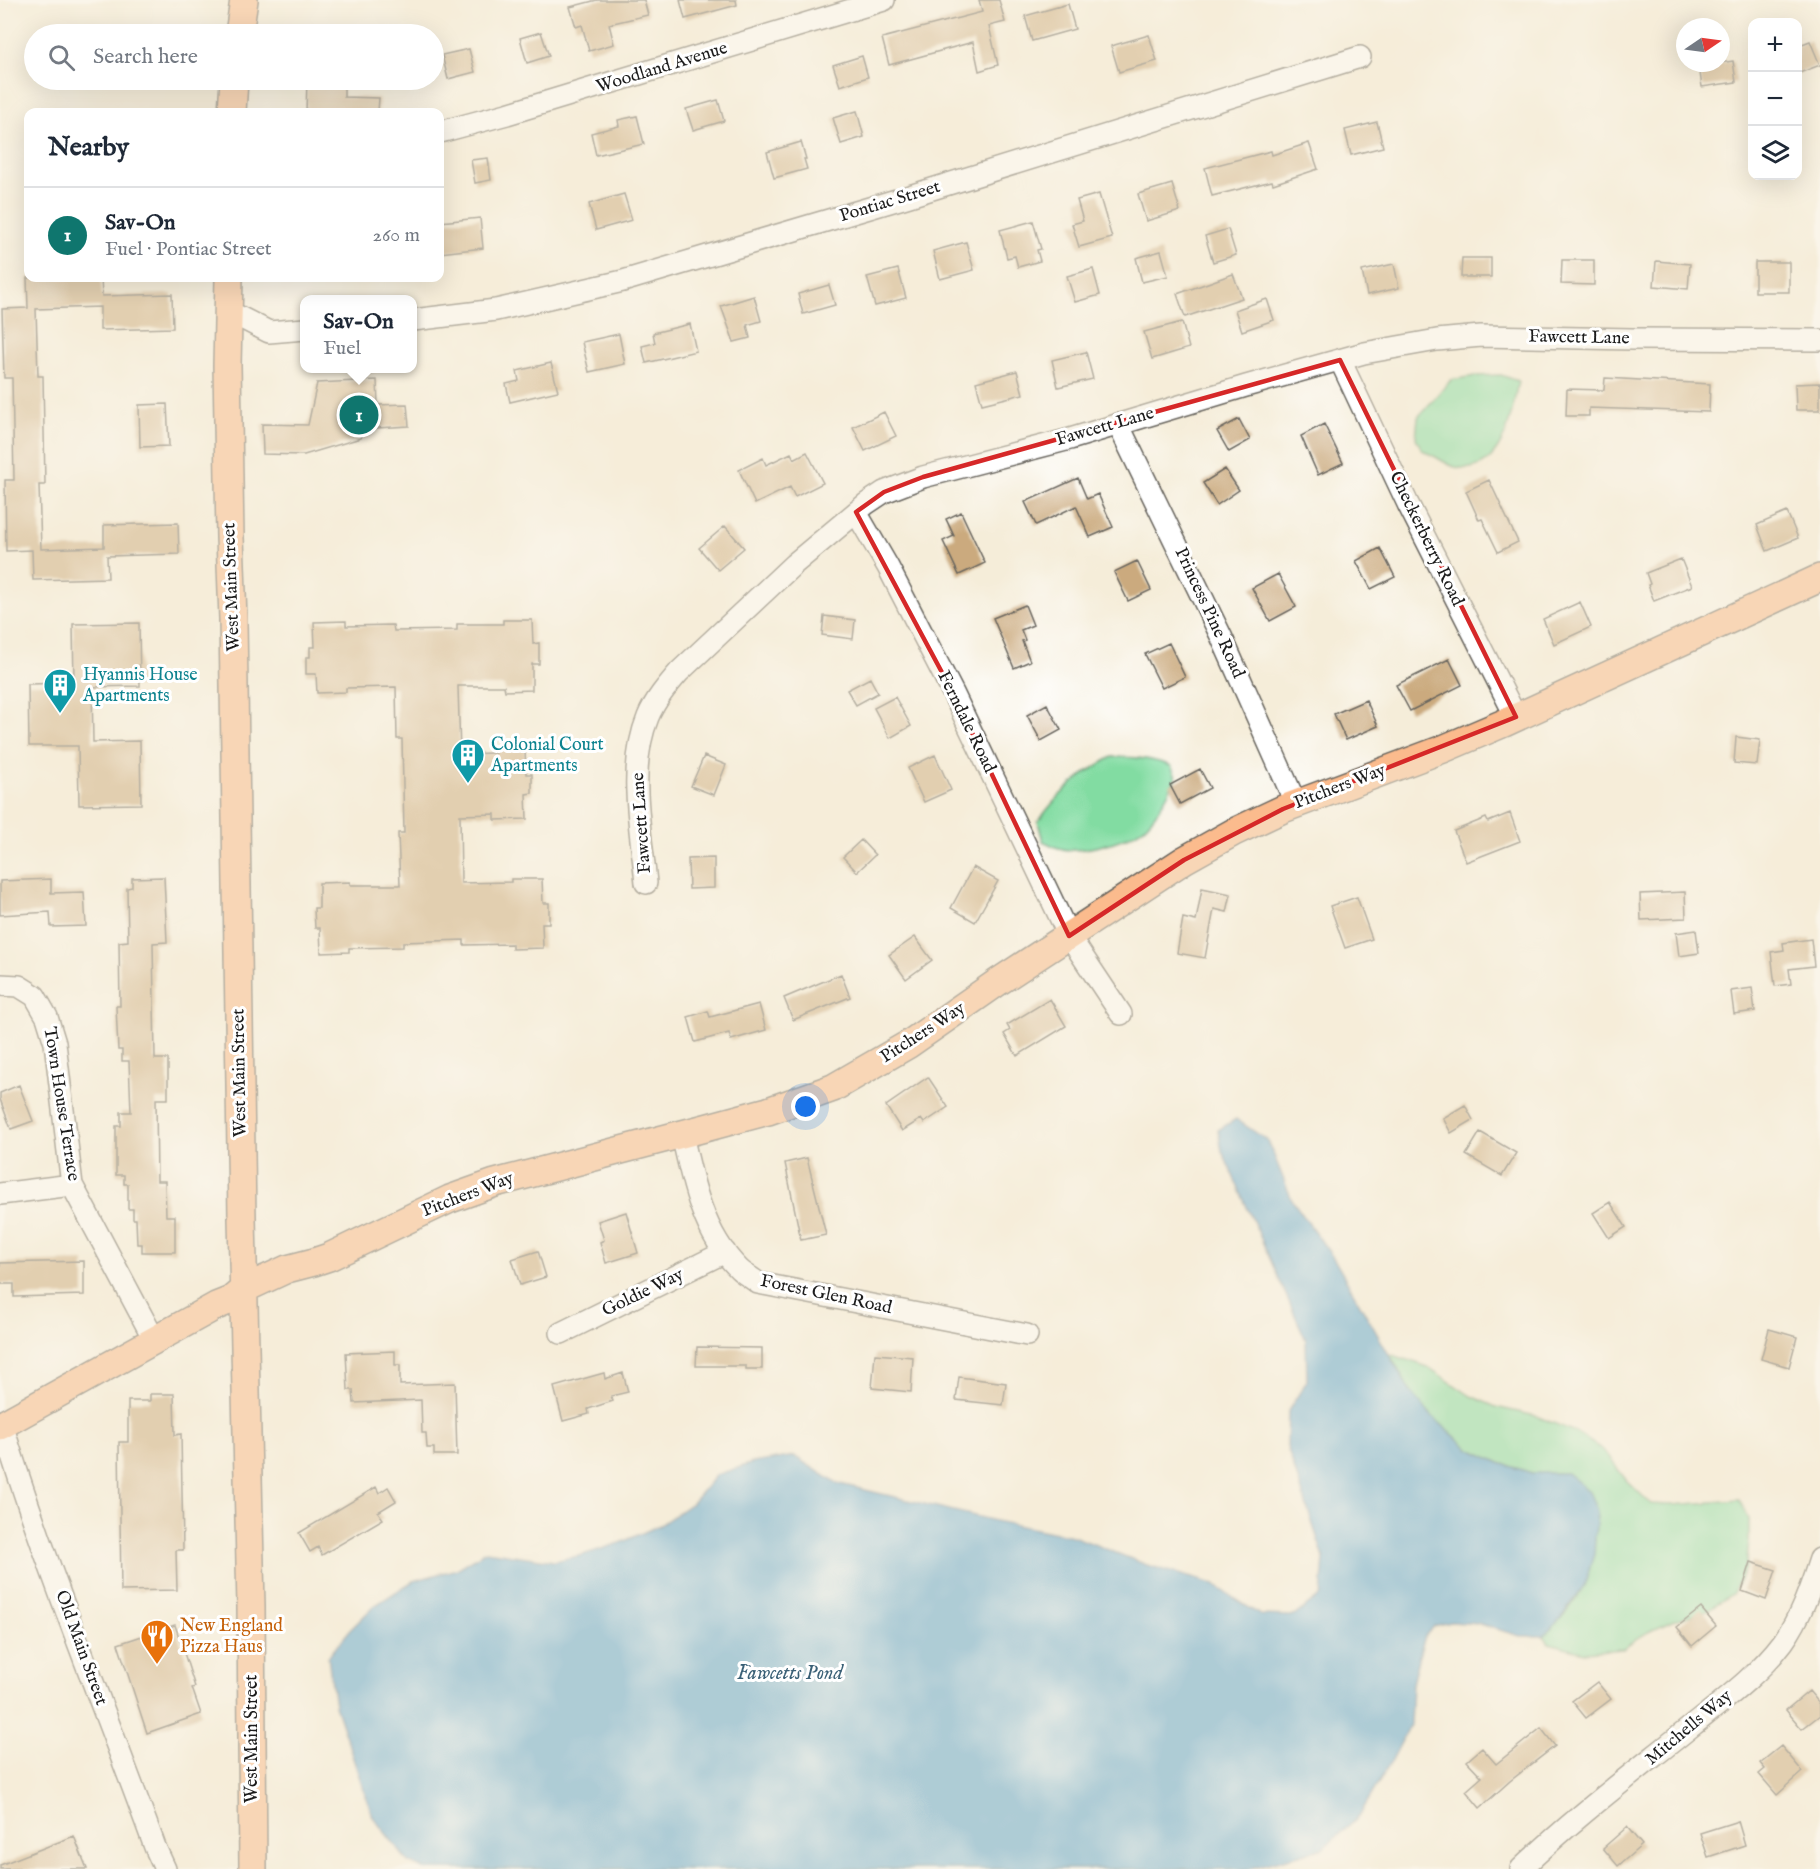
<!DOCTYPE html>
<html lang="en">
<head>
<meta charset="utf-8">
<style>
	:root { --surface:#fff; --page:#f2f2f3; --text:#1f2937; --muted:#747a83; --line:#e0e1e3; --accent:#0f766e }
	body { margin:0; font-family:"IM FELL English",serif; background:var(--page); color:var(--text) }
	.controls { position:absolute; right:18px; top:18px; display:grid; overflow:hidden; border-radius:12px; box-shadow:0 6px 24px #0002 }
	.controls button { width:54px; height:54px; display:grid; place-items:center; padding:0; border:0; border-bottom:2px solid var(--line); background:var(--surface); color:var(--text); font:30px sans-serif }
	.compass { position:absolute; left:1676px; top:18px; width:54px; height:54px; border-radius:50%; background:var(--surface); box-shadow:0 6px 24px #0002; rotate:77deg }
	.you { position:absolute; left:806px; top:1107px; width:21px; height:21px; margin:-15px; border:4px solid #fff; border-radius:50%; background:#1a73e8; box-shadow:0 0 0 9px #1a73e833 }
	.badge { display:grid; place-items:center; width:39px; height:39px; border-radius:50%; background:var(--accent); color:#fff; font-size:20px; font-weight:700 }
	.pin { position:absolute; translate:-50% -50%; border:3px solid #fff; box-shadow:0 2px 6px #0006 }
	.popup { position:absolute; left:300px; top:295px; width:117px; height:78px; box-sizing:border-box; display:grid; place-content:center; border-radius:12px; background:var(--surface); filter:drop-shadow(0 2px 4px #0005); font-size:20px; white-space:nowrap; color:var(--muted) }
	.popup b { font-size:22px; color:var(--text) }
	.popup::after { content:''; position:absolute; left:50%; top:100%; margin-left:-12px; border:12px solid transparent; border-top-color:var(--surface) }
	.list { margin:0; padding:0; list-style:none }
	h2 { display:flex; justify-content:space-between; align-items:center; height:78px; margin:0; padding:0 24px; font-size:26px }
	h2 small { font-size:20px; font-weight:400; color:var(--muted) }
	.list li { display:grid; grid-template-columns:39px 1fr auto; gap:18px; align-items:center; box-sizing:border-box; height:96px; padding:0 24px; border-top:2px solid var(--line) }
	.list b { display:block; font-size:22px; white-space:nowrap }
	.list p { margin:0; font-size:20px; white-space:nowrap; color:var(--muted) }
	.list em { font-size:20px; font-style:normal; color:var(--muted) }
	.icon { flex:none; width:33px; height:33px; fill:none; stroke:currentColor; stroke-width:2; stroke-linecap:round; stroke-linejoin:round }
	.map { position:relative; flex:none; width:1820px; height:1869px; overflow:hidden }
	.search { position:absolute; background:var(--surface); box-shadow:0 6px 24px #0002; left:24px; top:24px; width:420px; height:66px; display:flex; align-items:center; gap:15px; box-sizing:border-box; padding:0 21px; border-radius:33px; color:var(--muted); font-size:22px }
	.panel { position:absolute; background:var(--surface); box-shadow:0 6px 24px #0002; left:24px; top:108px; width:420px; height:174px; border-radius:12px }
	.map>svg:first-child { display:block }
</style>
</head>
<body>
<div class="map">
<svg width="1820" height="1869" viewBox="0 0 1820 1869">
	<rect width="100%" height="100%" fill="#fff"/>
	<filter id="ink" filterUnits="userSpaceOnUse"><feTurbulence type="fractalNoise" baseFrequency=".0167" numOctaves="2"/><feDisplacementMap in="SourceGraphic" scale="12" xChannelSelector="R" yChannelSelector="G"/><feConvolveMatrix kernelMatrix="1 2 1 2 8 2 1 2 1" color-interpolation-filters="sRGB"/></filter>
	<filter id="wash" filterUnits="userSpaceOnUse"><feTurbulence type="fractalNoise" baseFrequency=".008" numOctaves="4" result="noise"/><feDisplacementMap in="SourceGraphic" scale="24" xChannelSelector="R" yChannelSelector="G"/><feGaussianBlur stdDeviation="1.35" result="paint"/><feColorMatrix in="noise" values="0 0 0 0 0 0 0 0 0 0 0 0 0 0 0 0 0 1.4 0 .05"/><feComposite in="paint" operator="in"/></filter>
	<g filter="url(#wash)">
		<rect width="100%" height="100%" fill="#f5edd9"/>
		<path fill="#82dca2" stroke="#4f7c5f" stroke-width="1.5" d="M1501,375L1518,381C1512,415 1502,478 1455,467C1445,464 1433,454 1422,450L1416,438L1418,417L1451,380L1475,376Z
			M1112,757C1133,757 1151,758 1171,766L1176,777C1168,794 1160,810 1147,824C1133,839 1094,849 1074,850C1062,851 1053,846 1043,841L1038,822C1058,793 1081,774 1112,757Z
			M1390,1354L1428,1367L1471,1396L1496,1407L1536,1416L1575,1432L1603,1450L1627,1481L1651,1504L1671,1505L1739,1500L1749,1519V1542L1746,1567L1733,1593L1708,1610L1672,1621L1643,1635L1623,1649L1584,1652L1549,1643L1544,1636C1556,1624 1578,1601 1584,1585C1594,1562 1595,1537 1597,1512L1567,1473H1532L1500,1463L1468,1448L1433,1417L1410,1391Z"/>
		<path fill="#59a4d1" stroke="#3a6076" stroke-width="1.5" d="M1236,1119L1268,1141L1292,1200L1334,1259L1410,1391L1432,1416L1468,1448L1500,1463L1532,1473H1567L1589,1491L1597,1512L1594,1554L1584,1587L1557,1623L1544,1636H1520L1479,1624L1451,1622L1434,1626L1425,1636L1418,1659L1412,1684L1410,1725L1391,1762L1359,1816L1324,1848L1248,1869H424L408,1862L373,1817L335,1705L328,1657L350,1630L374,1606L413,1581L457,1569L486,1551L554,1561L583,1555L620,1543L660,1525L692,1503L716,1475L753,1463L794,1456L836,1483L1000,1522L1073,1536L1147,1565L1213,1584L1260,1615L1294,1616L1321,1595L1324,1558L1287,1447L1288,1411L1307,1381L1306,1340L1222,1151L1218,1130Z"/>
		<g id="blocks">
			<path fill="#cbaa7e" d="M597,0H644L648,15L609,24L614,44L589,51L582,25L576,27L570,7Z
				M680,0H736L737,5L685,19Z
				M979,0H999L1005,22L989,26L998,65L979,71L973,42L889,65L882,38L982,12Z
				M1068,4L1075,29L1032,41L1025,16Z
				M541,32L549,56L527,63L520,38Z
				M1149,35L1157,61L1119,72L1111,46Z
				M1810,41L1820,65L1797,74V46Z
				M469,49L475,72L448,79L442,55Z
				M862,56L868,77L840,86L833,65Z
				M1733,61L1736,82L1702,87L1699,66Z
				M307,80H344V97L379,98L378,112H306Z
				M718,100L724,121L693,130L686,109Z
				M857,111L864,137L841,144L833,118Z
				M637,116L644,144L596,155L591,133L619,126L618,120Z
				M1377,122L1383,147L1351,155L1345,130Z
				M801,142L806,159H804L807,169L774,178L767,152Z
				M1309,143L1318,169L1273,184L1272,181L1212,196L1205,168L1271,151L1272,155Z
				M488,158L491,180L475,183L471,160Z
				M1172,184L1180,211L1146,221L1138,194Z
				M624,194L632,220L596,230L589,204Z
				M1099,194L1112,238L1079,247L1072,224L1083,221L1077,200Z
				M480,218L483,248L440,253V222Z
				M1033,221L1041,249L1037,250L1040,261L1018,267L1015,256L1007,258L1000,230Z
				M1228,229L1236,255L1213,262L1205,236Z
				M966,242L974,270L940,279L933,251Z
				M1161,251L1168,276L1142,282L1136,258Z
				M1462,258H1491V277H1461Z
				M1562,260H1594V285L1561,284Z
				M1656,261L1690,264L1688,289L1654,286Z
				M1755,262H1789V292H1755Z
				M1394,264L1399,288L1367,295L1362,271Z
				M898,269L906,298L875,306L867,277Z
				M1093,269L1100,295L1075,302L1067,276Z
				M1233,274L1242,298L1185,317L1177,294Z
				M27,278H101L102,296L172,294L173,328L100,330V307L36,309L38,376H43L45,485H39L41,549L104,547V525L178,523L179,554L107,556L108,578L33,580L32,550L6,551L5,480H14L12,378H4L2,309L28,308Z
				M829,285L835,305L803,314L798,294Z
				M754,296L761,321L747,325L750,338L734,342L721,306Z
				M1267,299L1274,320L1242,331L1235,310Z
				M1182,322L1189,348L1152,359L1144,332Z
				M690,324L696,351L646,363L642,346L655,343L653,333Z
				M619,334L625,364L589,372L582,342Z
				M1086,352L1093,379L1058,387L1052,360Z
				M551,363L558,391L510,402L506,384L519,381L517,371Z
				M1017,371L1023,394L982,404L976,382Z
				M1605,378L1710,384L1709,412L1589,408V416H1566L1567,389L1604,390Z
				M377,380L378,405L407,404L409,426L361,429V438L304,455L263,454L262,424L308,425L317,383Z
				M1820,383V410H1796L1795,384Z
				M167,404L169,446L140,447L139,405Z
				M884,412L896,436L865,451L853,427Z
				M1239,419L1250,440L1229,452L1217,431Z
				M1324,424L1343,463L1318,475L1301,436Z
				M807,452L823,483L795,497L790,487L755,504L739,470L763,458L766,465L791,453L794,459Z
				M1225,469L1239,490L1217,505L1203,483Z
				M1078,478L1087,499L1098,494L1113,527L1090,537L1076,506L1036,525L1025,502Z
				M1489,480L1518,542L1498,552L1482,519L1479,520L1466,491Z
				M961,512L985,563L959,575L943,541L954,536L946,519Z
				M1787,512L1798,538L1767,551L1757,525Z
				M725,526L744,548L718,570L699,548Z
				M1380,548L1395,577L1371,589L1356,561Z
				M1681,559L1692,586L1654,601L1648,585L1650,584L1646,573Z
				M1137,561L1151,590L1128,601L1114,572Z
				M1278,574L1296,607L1270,621L1252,588Z
				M1580,602L1591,627L1554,644L1543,619Z
				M1025,605L1033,625L1021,630L1025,640L1022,641L1030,661L1014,668L993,618Z
				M824,616L855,620L853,639L822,635Z
				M503,620H532L533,644L539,643V664H532V690L505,691L504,686H458L460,754L495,753V749H525L526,774H532V793L526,794L527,819L495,820V814L460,815L461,883L511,882V879H542L543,903H549V923H542L543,948L512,949V944L464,945V940L403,942V947L349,948V952L321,953L320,928H315L314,908H319V883L350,882V885H400L398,833H404L402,739H397L396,687L346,688V692L317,693L316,674H306V657H310V647H315L314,622L346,621V626L393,625L394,631L457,630V624H503Z
				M139,623L140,686L92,687L93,742L140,741L141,804L79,805L78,746H29L28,684L74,683L73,624Z
				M1169,643L1185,677L1162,688L1145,654Z
				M1449,659L1462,685L1410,711L1396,685Z
				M870,678L878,693L856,705L847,690Z
				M895,697L911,726L890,738L874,708Z
				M1366,700L1378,726L1346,740L1334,714Z
				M1047,704L1061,730L1041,741L1027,715Z
				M1736,737L1760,740L1757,765L1734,763Z
				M935,755L951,790L924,802L908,768Z
				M704,756L726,765L714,795L691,786Z
				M1200,769L1210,788L1180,804L1170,785Z
				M1510,813L1520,841L1466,862L1454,831L1486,818L1488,822Z
				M861,840L875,855L857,872L843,857Z
				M714,858V888L689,889L688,859Z
				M973,867L998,881L975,922L951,908Z
				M164,877L167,942L153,943L155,1059H168V1099H156L157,1181H165L166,1216H175V1252H142V1244H137L136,1219H133V1209H128V1184H124V1175H116V1126H121V1112H131L129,1061H122V1050H118L116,1006H120L119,942L128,941L127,888L132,887V878Z
				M51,879V893L84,892L86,926L51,927L50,912L0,915V881Z
				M1202,888L1231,894L1227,912L1214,909L1205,958L1177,953L1183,918L1196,921Z
				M1685,892L1686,918L1641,920L1640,894Z
				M1357,897L1372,939L1345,948L1330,906Z
				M1696,930L1699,953L1679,956L1676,933Z
				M915,937L932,960L906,979L889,955Z
				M1811,939L1814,966L1789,969L1791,984L1775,986L1771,952L1784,950L1783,943Z
				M841,974L850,997L793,1020L784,998Z
				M1752,988L1755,1011L1734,1014L1731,991Z
				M1050,999L1066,1026L1017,1056L1004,1034L1010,1030L1007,1025Z
				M759,1004L766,1030L731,1040L729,1033L695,1042L688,1017L708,1011L710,1017Z
				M928,1077L948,1107L924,1123L921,1119L902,1131L886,1106Z
				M19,1085L33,1121L11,1129L0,1099V1093Z
				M1465,1105L1473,1120L1451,1133L1443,1118Z
				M1480,1132L1516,1153L1502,1176L1466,1155Z
				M807,1158L826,1235L801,1240L785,1163Z
				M1610,1202L1626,1227L1609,1238L1593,1213Z
				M626,1212L638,1253L606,1263L600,1242L604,1240L598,1221Z
				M538,1251L546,1277L520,1285L512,1259Z
				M84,1261V1295L14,1297V1284H0V1263Z
				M1769,1329L1797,1337L1789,1367L1761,1359Z
				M697,1347L762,1348V1369H746V1366H696Z
				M395,1351V1365H400V1385L455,1383L457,1455H434V1448H427L426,1433H422L421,1400L354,1403L353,1390H348L346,1353Z
				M875,1354L913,1357L911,1392L872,1388Z
				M604,1373L605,1379L623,1373L628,1392L611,1396L613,1401L588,1409L589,1414L563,1421L554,1387Z
				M959,1377L1006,1383L1003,1405L956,1400Z
				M150,1394H174L175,1435L181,1434L183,1550H176L177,1590L121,1591L119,1442H128V1401H150Z
				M376,1487L379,1493L388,1487L396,1501L378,1512L383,1519L322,1555L318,1547L310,1552L299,1533Z
				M1751,1562L1776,1570L1766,1600L1742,1591Z
				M1701,1608L1716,1626L1692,1646L1677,1627Z
				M175,1625L195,1687L192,1688L201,1714L147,1733L118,1644Z
				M1597,1682L1611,1699L1586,1718L1572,1701Z
				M1809,1691L1820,1704V1715L1802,1729L1786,1710Z
				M1541,1728L1555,1746L1510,1781L1480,1808L1466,1791L1482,1777L1467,1761L1482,1748L1496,1764Z
				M1781,1746L1803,1772L1777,1795L1759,1774L1765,1769L1760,1763Z
				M1738,1821L1745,1845L1708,1857L1700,1833Z
				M1627,1827L1642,1845L1618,1866L1603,1848Z
				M74,1836L87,1869H0V1865Z"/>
		</g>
	</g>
	<g filter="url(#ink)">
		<use href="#blocks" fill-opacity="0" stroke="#68655e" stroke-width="1.5"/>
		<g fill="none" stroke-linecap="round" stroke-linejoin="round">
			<defs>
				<path id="minor" d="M440,132L507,114L884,0
					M228,311L269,332L305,329
					M413,320L496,310L623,281L903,198L1360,57
					M1340,360L1408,504L1516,717
					M1118,424L1221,636L1296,804
					M856,512L888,567L953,693L1069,936L1121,1014
					M646,883C641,830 627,768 648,717C655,700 667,686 679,672L794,564L866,504L884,492L923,477L1070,439L1246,386L1364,353L1437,340L1481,336L1632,339L1820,340
					M0,985L19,986L35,996L47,1017L55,1043L72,1185L155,1341
					M682,1134C692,1181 703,1234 739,1269C744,1274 752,1278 758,1283L1027,1335
					M0,1194L72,1185
					M561,1333L725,1252
					M2,1424C46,1568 104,1707 155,1847L165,1869
					M1521,1869C1575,1817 1635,1772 1693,1725C1724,1700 1759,1674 1783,1642C1801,1617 1811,1587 1820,1559"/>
				<path id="major" d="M239,34L244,0
					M232,112L234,80
					M229,278L227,365L230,537L233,619L242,1218L251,1606L253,1869
					M0,1426L216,1306L231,1300L244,1289L287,1269L314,1262L329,1257L450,1199L495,1183L705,1128L768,1111L833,1088L909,1044L998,982L1184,860L1234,832L1283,809L1443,749L1504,723L1820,578"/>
			</defs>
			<use href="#minor" stroke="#68655e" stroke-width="24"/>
			<use href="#major" stroke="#68655e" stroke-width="30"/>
			<use href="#minor" stroke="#fff" stroke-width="21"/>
			<use href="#major" stroke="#fbbb8d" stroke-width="27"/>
		</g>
	</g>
	<path d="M0 0H1820V1869H0ZM1340,360L1516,717L1283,809L1184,860L1069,936L953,693L856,512L884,492L923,477Z" fill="#f5edd9" fill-opacity=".55" fill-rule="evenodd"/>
	<path fill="none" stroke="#d62828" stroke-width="4.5" stroke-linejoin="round" d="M1340,360L1516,717L1283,809L1184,860L1069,936L953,693L856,512L884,492L923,477Z"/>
	<defs>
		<symbol id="building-pin" viewBox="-11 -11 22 30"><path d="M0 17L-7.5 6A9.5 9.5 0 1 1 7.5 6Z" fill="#0f9aa8" stroke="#fff"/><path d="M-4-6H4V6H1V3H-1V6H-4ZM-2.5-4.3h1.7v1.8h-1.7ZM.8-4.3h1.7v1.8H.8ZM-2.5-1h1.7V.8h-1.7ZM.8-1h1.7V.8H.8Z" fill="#fff"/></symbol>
		<symbol id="restaurant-pin" viewBox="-11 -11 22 30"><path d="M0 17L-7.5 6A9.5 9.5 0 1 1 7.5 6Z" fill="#e8710a" stroke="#fff"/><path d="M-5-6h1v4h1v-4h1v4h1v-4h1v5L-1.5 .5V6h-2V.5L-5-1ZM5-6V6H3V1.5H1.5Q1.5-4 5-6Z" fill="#fff"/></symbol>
	</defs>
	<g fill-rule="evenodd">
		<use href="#building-pin" x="41" y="666" width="38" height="52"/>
		<use href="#building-pin" x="449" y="736" width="38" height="52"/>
		<use href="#restaurant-pin" x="138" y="1617" width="38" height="52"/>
	</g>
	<g text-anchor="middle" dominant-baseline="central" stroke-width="6" stroke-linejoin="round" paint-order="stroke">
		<g font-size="18" fill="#1c1c1c" stroke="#fff">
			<text transform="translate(662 68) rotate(-17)">Woodland Avenue</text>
			<text transform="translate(890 202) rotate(-17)">Pontiac Street</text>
			<text transform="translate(1579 338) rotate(1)">Fawcett Lane</text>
			<text transform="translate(1105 427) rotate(-16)">Fawcett Lane</text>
			<text transform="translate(1426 539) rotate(64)">Checkerberry Road</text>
			<text transform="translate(232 587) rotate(-92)">West Main Street</text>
			<text transform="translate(1209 613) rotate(65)">Princess Pine Road</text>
			<text transform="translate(966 722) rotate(64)">Ferndale Road</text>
			<text transform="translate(1340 787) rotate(-21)">Pitchers Way</text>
			<text transform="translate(642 823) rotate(-94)">Fawcett Lane</text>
			<text transform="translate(923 1033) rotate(-33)">Pitchers Way</text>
			<text transform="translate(240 1073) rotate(-91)">West Main Street</text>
			<text transform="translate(61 1104) rotate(81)">Town House Terrace</text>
			<text transform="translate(468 1195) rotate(-21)">Pitchers Way</text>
			<text transform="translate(643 1293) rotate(-26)">Goldie Way</text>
			<text transform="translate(826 1295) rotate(12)">Forest Glen Road</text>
			<text transform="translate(81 1648) rotate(70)">Old Main Street</text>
			<text transform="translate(1689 1728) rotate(-40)">Mitchells Way</text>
			<text transform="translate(252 1739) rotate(-90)">West Main Street</text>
		</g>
		<g font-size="18" fill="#0d838f" stroke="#fff" text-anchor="start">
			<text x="83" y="675">Hyannis House<tspan x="83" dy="21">Apartments</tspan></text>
			<text x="491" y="745">Colonial Court<tspan x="491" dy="21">Apartments</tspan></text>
		</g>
		<g font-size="18" fill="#c56008" stroke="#fff" text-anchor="start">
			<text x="180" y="1626">New England<tspan x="180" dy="21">Pizza Haus</tspan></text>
		</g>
		<g font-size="20" font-style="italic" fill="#3a6076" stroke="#fff">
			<text x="790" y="1673">Fawcetts Pond</text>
		</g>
	</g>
</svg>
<div class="controls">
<button>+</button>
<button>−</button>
<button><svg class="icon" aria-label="layers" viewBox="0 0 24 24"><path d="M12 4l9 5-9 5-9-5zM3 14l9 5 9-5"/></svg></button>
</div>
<svg class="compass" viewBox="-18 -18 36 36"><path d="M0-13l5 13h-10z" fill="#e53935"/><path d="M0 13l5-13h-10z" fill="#747a83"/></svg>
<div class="you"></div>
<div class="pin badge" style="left:359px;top:415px">1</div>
<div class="popup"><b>Sav-On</b>Fuel</div>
<div class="search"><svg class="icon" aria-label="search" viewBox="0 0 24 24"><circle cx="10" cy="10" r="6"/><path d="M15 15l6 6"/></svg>Search here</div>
<section class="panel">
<h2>Nearby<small></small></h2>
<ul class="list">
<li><span class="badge">1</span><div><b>Sav-On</b><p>Fuel · Pontiac Street</p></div><em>260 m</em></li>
</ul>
</section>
</div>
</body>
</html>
